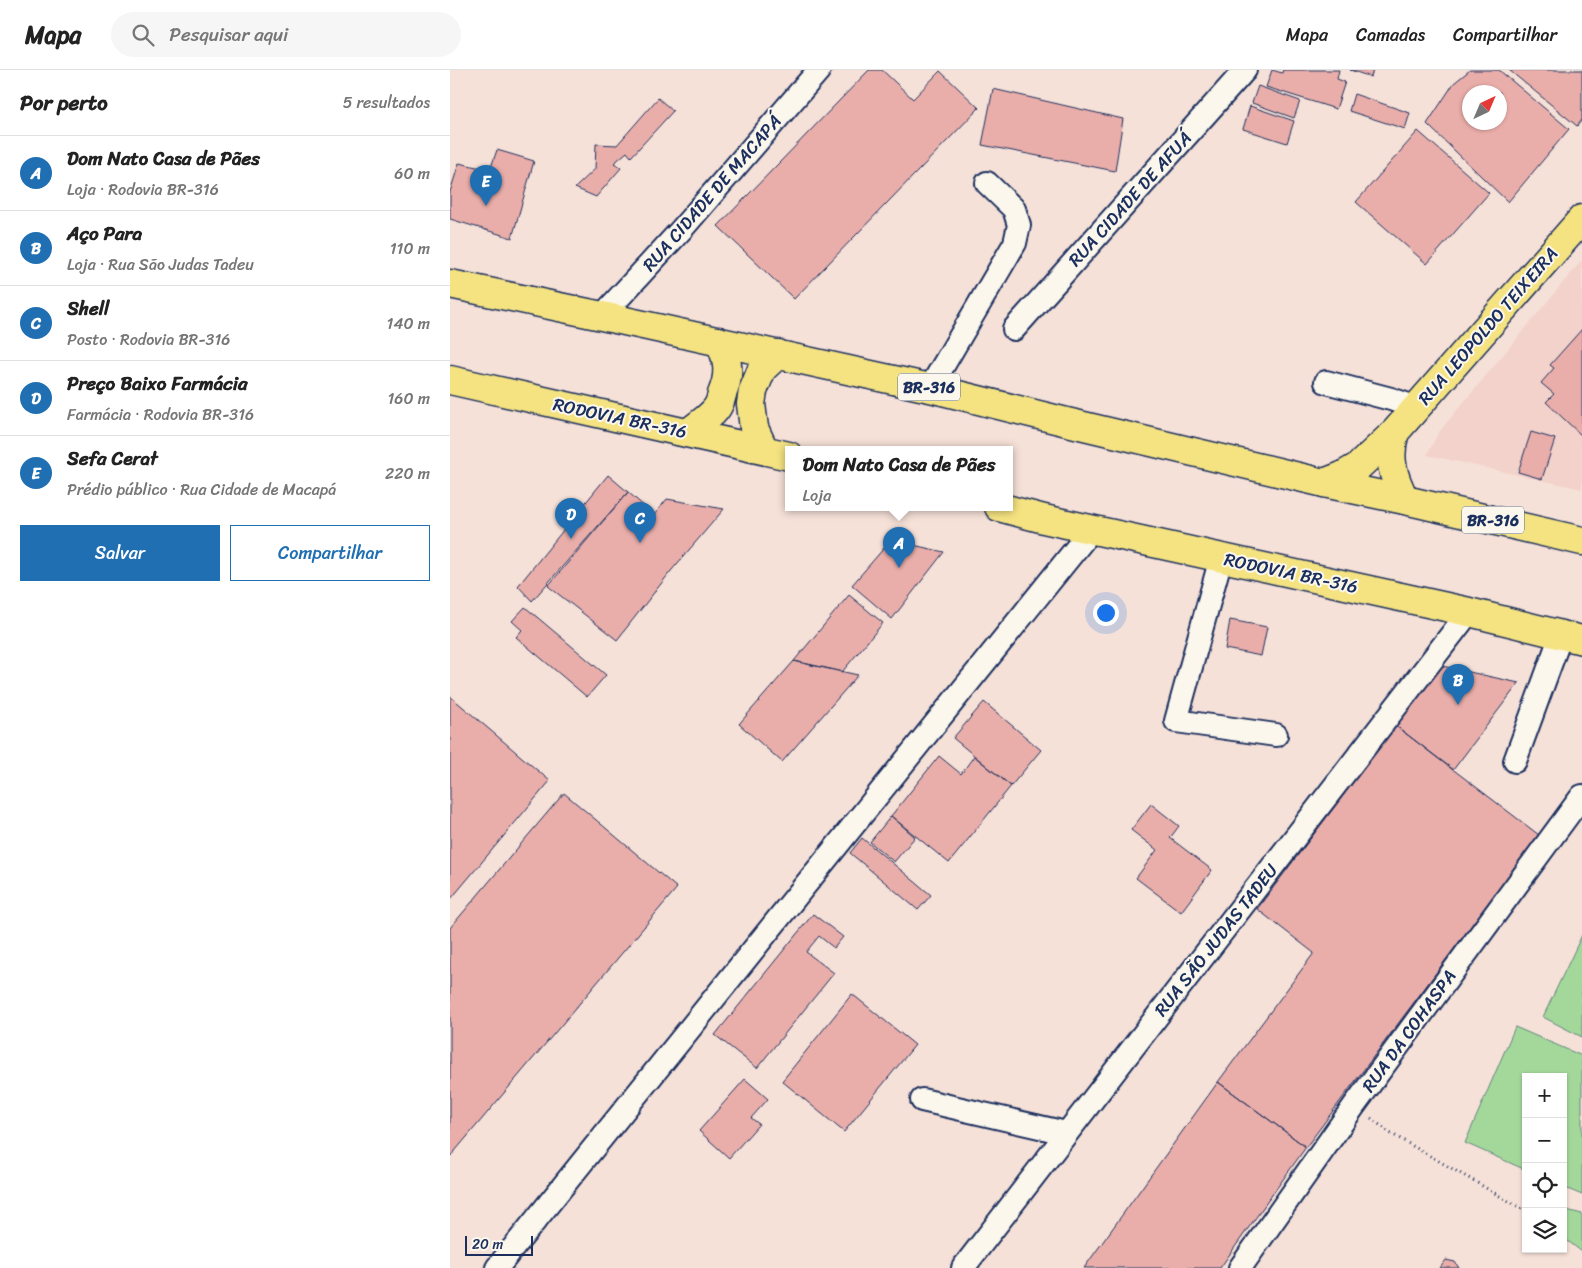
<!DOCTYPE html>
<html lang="pt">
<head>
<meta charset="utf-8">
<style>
	:root { --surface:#fff; --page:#f6f6f6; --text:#222; --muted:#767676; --line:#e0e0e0; --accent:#1f6fb2 }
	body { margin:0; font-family:Sriracha,sans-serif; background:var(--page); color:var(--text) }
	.controls { position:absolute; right:15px; bottom:15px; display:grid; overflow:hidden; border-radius:0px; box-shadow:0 1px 4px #0004 }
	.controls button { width:45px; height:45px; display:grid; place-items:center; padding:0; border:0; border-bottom:1px solid var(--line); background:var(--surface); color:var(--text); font:25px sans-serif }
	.compass { position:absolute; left:1012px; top:15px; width:45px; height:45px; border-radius:50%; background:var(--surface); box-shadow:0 1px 4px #0004; rotate:44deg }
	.scale { position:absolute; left:15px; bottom:12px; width:68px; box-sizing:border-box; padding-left:5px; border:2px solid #1b2f5e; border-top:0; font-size:14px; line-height:18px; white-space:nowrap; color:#1b2f5e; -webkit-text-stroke:4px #fbf7ec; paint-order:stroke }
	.you { position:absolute; left:655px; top:542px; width:18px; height:18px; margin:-12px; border:4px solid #fff; border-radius:50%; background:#1a73e8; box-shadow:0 0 0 8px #1a73e833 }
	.badge { display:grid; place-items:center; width:32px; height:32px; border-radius:50%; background:var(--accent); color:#fff; font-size:16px; font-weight:700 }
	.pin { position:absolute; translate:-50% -41px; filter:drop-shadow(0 1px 2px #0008) }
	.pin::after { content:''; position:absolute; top:26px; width:18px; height:15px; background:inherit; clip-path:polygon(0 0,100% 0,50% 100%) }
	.popup { position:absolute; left:335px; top:376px; width:228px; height:65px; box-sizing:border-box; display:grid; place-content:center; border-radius:0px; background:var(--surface); filter:drop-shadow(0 1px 4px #0005); font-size:16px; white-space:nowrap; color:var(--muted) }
	.popup b { font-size:19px; color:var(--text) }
	.popup::after { content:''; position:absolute; left:50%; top:100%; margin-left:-10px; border:10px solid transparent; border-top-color:var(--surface) }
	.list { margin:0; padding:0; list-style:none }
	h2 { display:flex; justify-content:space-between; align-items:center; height:65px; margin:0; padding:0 20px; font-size:21px }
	h2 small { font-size:16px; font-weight:400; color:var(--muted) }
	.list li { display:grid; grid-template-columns:32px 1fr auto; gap:15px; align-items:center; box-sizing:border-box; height:75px; padding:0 20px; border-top:1px solid var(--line) }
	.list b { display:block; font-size:19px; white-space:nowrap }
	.list p { margin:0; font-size:16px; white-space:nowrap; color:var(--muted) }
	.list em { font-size:16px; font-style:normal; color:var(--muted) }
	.actions { display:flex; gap:10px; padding:15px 20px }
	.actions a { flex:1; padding:11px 0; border:1px solid var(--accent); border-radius:0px; text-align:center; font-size:18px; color:var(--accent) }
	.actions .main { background:var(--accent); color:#fff }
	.icon { flex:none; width:28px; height:28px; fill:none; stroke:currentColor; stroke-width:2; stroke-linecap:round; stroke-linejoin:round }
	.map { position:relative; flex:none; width:1132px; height:1198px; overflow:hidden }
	header { display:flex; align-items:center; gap:30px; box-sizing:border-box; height:70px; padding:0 25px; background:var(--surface); border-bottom:1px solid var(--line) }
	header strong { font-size:24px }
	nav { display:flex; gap:28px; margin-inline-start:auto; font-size:18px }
	.search { width:350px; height:45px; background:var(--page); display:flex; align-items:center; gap:12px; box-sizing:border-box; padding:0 18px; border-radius:28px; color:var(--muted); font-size:19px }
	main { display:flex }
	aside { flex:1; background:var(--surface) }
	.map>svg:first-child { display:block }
</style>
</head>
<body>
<header>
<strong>Mapa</strong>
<div class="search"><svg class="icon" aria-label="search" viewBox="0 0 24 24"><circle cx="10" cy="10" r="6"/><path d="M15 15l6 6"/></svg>Pesquisar aqui</div>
<nav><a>Mapa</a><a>Camadas</a><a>Compartilhar</a></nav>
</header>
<main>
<aside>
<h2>Por perto<small>5 resultados</small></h2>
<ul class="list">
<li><span class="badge">A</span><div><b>Dom Nato Casa de Pães</b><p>Loja · Rodovia BR-316</p></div><em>60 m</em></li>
<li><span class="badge">B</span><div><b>Aço Para</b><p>Loja · Rua São Judas Tadeu</p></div><em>110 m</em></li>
<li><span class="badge">C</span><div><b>Shell</b><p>Posto · Rodovia BR-316</p></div><em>140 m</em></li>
<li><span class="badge">D</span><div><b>Preço Baixo Farmácia</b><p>Farmácia · Rodovia BR-316</p></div><em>160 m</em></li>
<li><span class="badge">E</span><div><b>Sefa Cerat</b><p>Prédio público · Rua Cidade de Macapá</p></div><em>220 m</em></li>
</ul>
<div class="actions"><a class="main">Salvar</a><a>Compartilhar</a></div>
</aside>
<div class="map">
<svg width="1132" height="1198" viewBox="0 0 1132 1198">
	<rect width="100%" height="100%" fill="#f6e1d8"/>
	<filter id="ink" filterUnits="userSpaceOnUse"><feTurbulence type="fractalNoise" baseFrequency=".02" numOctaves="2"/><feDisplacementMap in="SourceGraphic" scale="10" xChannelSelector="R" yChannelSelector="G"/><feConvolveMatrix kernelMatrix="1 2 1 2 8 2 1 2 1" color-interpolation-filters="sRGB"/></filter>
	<g filter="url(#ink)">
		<path fill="#f2d2ca" d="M1132,190V419L977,385L989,362Z"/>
		<path fill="#a4d89b" stroke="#60847c" d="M1132,865V967L1093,947Z
			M1065,957L1132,986V1125L1113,1117V1007H1076V1100L1015,1073Z
			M1113,1139L1132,1144V1182L1118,1171L1113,1170Z"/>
		<path fill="#eaaeaa" stroke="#1b2f5e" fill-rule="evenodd" d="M419,0H432L463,29L490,1L529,38L344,229L268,156Z
			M822,0L832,3L833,0H889L887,9L895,12L886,39L816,17Z
			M900,0H923L921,7Z
			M1020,0H1049L1119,59L1058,132L977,54L1004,13ZM1019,22H1050V52H1019Z
			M1059,0H1132V50L1127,56Z
			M808,16L850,31L844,48L802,33Z
			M543,19L673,49L665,101L532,75Z
			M904,24L960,43L955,59L899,41Z
			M208,28L223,41L181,87L177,82L164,93L171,98L146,127L125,118L145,99L146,74L167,75Z
			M800,36L844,51L837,73L793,59Z
			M968,61L1039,123L977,194L906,132Z
			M47,80L84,91L62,168L0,149V122L9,93L40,100Z
			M1132,259V366L1096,332L1104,324L1091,313L1104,298L1100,295Z
			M1081,362L1105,369L1092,409L1068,402Z
			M158,405L178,422L82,531L68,516Z
			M178,422L204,445L217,429L274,439L221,501L167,570L98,516Z
			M441,470L494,482L442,549L402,515Z
			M399,525L433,553L392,602L344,591Z
			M75,537L156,605L137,627L66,567L72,560L62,551Z
			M780,550L817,557L811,586L775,579Z
			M344,591L408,605L332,692L289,654Z
			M992,596L1069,613L1003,700L946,656Z
			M0,626L100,711L0,830Z
			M534,632L591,680L561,716L503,668Z
			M946,656L1089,765L856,1077L768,1012L864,883L807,839Z
			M489,686L511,704L524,686L561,716L499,793L441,746Z
			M114,723L227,818L0,1087V858Z
			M701,734L729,756L720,768L762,800L731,842L686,808L707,780L681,760Z
			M441,746L465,767L444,792L420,772Z
			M412,768L481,825L468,840L400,783Z
			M363,844L393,867L384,878L369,866L356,882L384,903L307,998L265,965Z
			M402,924L465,975L394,1062L332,1011Z
			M295,1009L318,1029L301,1048L309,1054L279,1088L249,1061Z
			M768,1012L856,1077L770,1198H634Z
			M996,1190L1005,1192L1009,1198H990Z"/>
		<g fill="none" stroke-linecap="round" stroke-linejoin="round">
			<defs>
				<path id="minor" d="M152,246L231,160L369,0
					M564,259L795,0
					M876,312L941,329L967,338
					M480,318L565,173L569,155L564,139L537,113
					M771,488L726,651L826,665
					M1065,691L1111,565
					M472,1030L616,1063
					M47,1198L642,459
					M513,1198L1019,542
					M790,1198L904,1036L1132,726"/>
				<path id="major" d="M945,362C937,388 943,407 955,430
					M874,413L892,406L909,396L945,362L1132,149"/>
				<path id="highway" d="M0,214L152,246L480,318L617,352L874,413L955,430L1132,471
					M0,310L339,386
					M239,362C248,355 259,348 266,339C269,335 271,329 272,324C280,305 279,290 269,271
					M314,380L304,358L301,334L303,321L312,299L328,284
					M549,437L594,449L1019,542L1132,570"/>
			</defs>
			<use href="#minor" stroke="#1b2f5e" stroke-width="26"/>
			<use href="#major" stroke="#1b2f5e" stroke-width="31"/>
			<use href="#highway" stroke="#1b2f5e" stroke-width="31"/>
			<path stroke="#1b2f5e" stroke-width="3" stroke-dasharray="1 4" stroke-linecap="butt" d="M921,1048L940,1063L1076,1141"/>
			<use href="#minor" stroke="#fbf7ec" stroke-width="22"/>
			<use href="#major" stroke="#f5e382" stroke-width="28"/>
			<use href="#highway" stroke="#f5e382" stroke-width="28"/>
		</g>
	</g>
	<g text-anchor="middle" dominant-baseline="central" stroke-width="4" stroke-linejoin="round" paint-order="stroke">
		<g fill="#fbf7ec" stroke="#5e6b89" stroke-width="1">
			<rect x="448" y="303.5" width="62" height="27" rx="4"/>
			<rect x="1012" y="436.5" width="62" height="27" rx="4"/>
		</g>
		<g font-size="16" font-weight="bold" fill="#1b2f5e">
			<text x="479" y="317">BR-316</text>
			<text x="1043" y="450">BR-316</text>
		</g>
		<g font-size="18" fill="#1b2f5e" stroke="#fbf7ec">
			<text transform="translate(262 123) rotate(-49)">RUA CIDADE DE MACAPÁ</text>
			<text transform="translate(680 129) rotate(-48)">RUA CIDADE DE AFUÁ</text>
			<text transform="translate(1038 256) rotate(-49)">RUA LEOPOLDO TEIXEIRA</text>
			<text transform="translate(170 348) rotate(12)">RODOVIA BR-316</text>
			<text transform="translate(841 503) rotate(12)">RODOVIA BR-316</text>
			<text transform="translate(766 870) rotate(-52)">RUA SÃO JUDAS TADEU</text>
			<text transform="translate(959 961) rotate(-54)">RUA DA COHASPA</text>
		</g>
	</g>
</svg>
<div class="controls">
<button>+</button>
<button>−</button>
<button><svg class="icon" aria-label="locate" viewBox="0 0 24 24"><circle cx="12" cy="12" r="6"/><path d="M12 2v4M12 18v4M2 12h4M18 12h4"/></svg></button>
<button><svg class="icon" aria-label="layers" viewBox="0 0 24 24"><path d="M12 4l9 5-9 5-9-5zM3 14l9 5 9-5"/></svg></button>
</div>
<svg class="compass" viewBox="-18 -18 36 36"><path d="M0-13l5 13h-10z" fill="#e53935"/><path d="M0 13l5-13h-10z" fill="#767676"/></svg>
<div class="scale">20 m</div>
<div class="you"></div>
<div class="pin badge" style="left:449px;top:498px">A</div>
<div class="popup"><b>Dom Nato Casa de Pães</b>Loja</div>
<div class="pin badge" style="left:1008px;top:635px">B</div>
<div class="pin badge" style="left:190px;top:473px">C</div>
<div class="pin badge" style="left:121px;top:469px">D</div>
<div class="pin badge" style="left:36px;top:136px">E</div>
</div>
</main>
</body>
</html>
